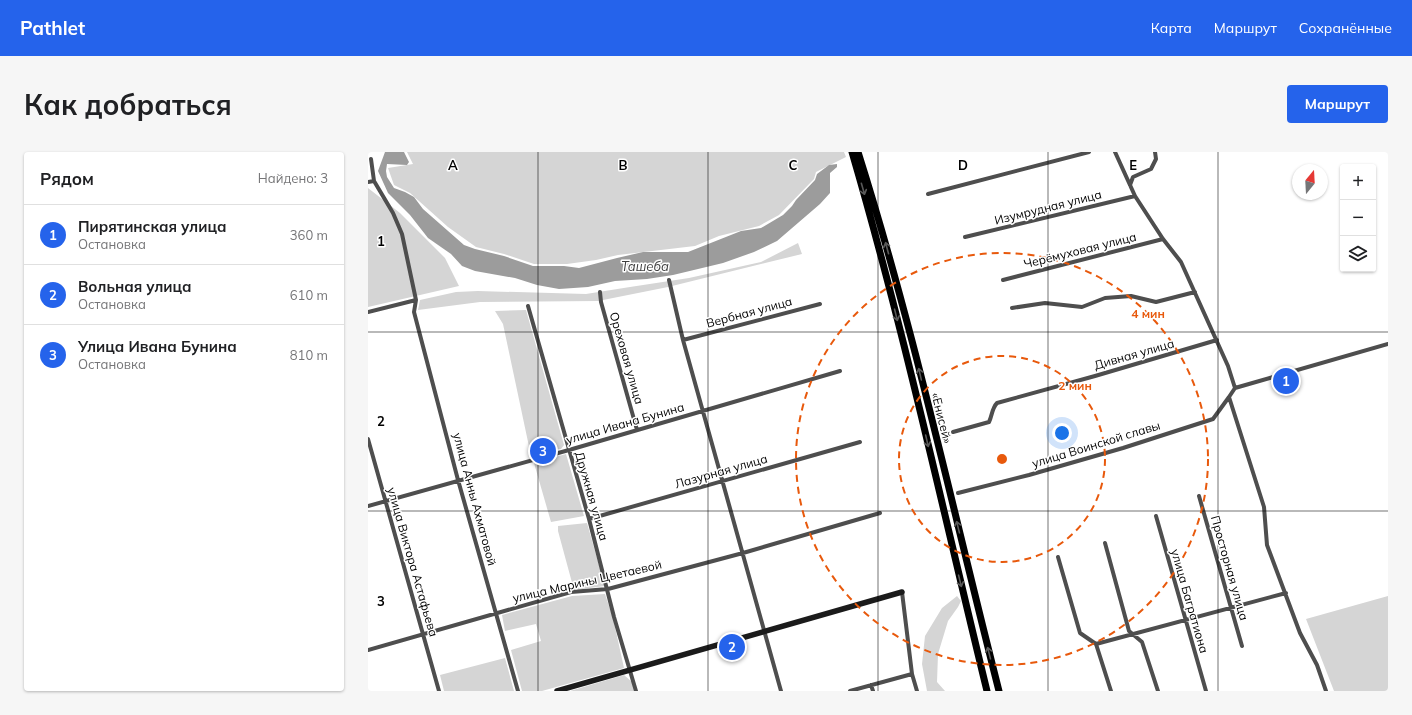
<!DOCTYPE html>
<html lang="ru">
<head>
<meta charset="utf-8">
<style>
	:root { --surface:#fff; --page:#f6f6f6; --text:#202124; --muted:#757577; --line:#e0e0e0; --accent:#2563eb }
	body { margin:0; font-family:Mulish,sans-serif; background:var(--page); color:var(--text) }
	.controls { position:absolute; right:12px; top:12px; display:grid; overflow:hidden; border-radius:4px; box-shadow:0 1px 3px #0004 }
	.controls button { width:36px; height:36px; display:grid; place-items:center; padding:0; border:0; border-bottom:1px solid var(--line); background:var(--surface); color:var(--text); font:20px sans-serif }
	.compass { position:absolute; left:924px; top:12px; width:36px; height:36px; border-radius:50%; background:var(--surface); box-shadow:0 1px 3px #0004; rotate:18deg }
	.you { position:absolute; left:694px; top:281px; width:14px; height:14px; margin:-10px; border:3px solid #fff; border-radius:50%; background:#1a73e8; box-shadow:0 0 0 6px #1a73e833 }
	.badge { display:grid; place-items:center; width:26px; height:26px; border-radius:50%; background:var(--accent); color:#fff; font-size:13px; font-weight:700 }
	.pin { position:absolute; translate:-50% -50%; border:2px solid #fff; box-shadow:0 1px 4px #0006 }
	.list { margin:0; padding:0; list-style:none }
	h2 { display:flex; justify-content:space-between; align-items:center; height:52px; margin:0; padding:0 16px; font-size:17px }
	h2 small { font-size:13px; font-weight:400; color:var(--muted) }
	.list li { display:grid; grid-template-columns:26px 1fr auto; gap:12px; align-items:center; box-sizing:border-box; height:60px; padding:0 16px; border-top:1px solid var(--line) }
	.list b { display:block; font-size:15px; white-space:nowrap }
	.list p { margin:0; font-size:13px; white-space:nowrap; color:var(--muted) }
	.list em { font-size:13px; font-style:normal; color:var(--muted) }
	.icon { flex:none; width:22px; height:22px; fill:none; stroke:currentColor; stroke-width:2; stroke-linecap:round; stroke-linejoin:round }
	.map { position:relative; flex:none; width:1020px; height:539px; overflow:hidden; border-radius:4px }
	header { display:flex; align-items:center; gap:24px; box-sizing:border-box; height:56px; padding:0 20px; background:var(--accent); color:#fff }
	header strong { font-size:19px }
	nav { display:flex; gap:22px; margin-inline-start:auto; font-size:14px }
	.intro { display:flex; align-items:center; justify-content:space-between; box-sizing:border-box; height:96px; padding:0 24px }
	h1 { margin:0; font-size:28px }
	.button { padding:10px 18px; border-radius:4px; background:var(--accent); color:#fff; font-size:14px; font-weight:700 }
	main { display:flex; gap:24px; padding:0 24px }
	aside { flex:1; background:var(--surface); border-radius:4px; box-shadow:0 1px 3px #0004 }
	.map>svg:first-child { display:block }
</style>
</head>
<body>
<header>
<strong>Pathlet</strong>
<nav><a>Карта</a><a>Маршрут</a><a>Сохранённые</a></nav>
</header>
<div class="intro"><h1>Как добраться</h1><a class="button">Маршрут</a></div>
<main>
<aside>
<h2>Рядом<small>Найдено: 3</small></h2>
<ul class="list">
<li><span class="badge">1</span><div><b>Пирятинская улица</b><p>Остановка</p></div><em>360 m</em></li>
<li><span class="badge">2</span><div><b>Вольная улица</b><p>Остановка</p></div><em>610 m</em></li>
<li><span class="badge">3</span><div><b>Улица Ивана Бунина</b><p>Остановка</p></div><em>810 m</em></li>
</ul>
</aside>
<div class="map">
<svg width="1020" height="539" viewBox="0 0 1020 539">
	<rect width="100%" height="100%" fill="#fff"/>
	<path fill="#d5d5d5" d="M39,0H476L478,5L448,20L446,27L411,63L391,74L351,84L327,94L250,103L228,108L199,112H166L136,102L108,95L80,75L42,41L26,33L20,16L45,12Z
		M0,36L32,61L77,106L91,134L0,155Z
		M430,91L434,102L300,135L230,149L112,150L50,158L52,148L88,140L110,139L218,142L262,135L321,126L393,110Z
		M158,158L196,293L193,297C181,297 173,297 163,304L135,172L127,159Z
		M198,302L216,364L183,370L166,311Z
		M219,371L237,434L206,438L190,379V374Z
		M237,442L245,466L256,516L174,539H154L143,498L173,489L168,472L137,479L134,463L204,444Z
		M589,444L593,449L590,455L580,469L570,502L569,530L577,539H559L554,512L557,484L574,456Z
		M1020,444V539H966L938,467Z
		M137,506L146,539H76L72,523Z
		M256,523L264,530L266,539H202Z"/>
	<path fill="#9c9c9c" d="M17,0H36L41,10L39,13L19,12L18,19L19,25L26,36L37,40L46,45L55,57L96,93L107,97L136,104L165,114H196L211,116L249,106L275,100H320L373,79L393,76L415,63L424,54L428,48L447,28L449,22L461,13L469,12V15L462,21V41L452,52L409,89L386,100L355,111L305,123L279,127L247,129L220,135L191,137L169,133L147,126L107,119L94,114L83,102L60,86L42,63L20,41L10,19Z"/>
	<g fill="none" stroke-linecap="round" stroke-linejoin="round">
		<path stroke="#4e4e4e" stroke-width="4" d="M747,0L767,44L795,87L813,110L860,214L867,236L861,245L896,355L899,393L932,481L949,513L958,539
			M3,7L6,29
			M0,30L6,29L25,61L34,82L48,148L46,160L90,328L150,539
			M762,33L765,25L783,17L788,7L787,0
			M560,42L721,0
			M597,85L767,44
			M301,128L315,188L413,539
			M635,128L795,87
			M232,140L233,150L269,278
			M160,154L221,367L246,465L268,539
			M644,156L677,151L714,155L737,146L763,144L788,150L827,140
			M0,160L48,148
			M315,188L452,152
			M867,236L1020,192
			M585,280L621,270C624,264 624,256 629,251L727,224L849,188
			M0,287L71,539
			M590,341L661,323L755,296L845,267L861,245
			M831,344L874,494
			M0,354L201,298L472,219
			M788,364L838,539
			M221,367L492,290
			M737,391L761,479L774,490L790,539
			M690,405L712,481L728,492L743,539
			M534,440L544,522L549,539
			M728,492L918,441
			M0,498L203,440L240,437L375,401L512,361
			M503,533L505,539
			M482,539L544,522"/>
		<path stroke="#1b1b1b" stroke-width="5.5" d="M189,539L534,440"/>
		<path stroke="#000" stroke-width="7" d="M484,0C536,178 575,359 619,539
			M490,0C546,177 585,359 631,539"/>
	</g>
	<defs><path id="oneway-shaft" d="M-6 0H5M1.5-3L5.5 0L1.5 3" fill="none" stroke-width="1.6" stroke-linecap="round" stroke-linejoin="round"/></defs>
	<g stroke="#595959">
		<use href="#oneway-shaft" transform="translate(495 37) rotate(74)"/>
		<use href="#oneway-shaft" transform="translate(519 96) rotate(-105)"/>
		<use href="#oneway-shaft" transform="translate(528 163) rotate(76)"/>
		<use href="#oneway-shaft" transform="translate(552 222) rotate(-103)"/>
		<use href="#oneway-shaft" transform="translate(559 289) rotate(77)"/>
		<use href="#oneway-shaft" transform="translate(590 375) rotate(-104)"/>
		<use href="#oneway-shaft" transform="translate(592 429) rotate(76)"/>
		<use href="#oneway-shaft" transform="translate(621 501) rotate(-104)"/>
	</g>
	<path fill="none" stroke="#000" stroke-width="1" stroke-opacity="0.55" d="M170,0V539M340,0V539M510,0V539M680,0V539M850,0V539M0,180H1020M0,359H1020"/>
	<g fill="none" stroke="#e8590c" stroke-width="2" stroke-dasharray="7 5">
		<circle cx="634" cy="307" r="103"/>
		<circle cx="634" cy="307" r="206"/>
	</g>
	<g text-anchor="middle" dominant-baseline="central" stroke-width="3" stroke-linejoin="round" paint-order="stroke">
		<g font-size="12" fill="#000" stroke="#fff">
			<text transform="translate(680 55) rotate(-14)">Изумрудная улица</text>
			<text transform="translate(712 98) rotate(-14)">Черёмуховая улица</text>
			<text transform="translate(381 160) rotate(-15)">Вербная улица</text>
			<text transform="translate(766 202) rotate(-16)">Дивная улица</text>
			<text transform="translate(259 206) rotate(74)">Ореховая улица</text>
			<text transform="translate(574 266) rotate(76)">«Енисей»</text>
			<text transform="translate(257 271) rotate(-16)">улица Ивана Бунина</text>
			<text transform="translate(728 292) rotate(-17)">улица Воинской славы</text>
			<text transform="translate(353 319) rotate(-16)">Лазурная улица</text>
			<text transform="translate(224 344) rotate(74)">Дружная улица</text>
			<text transform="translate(107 347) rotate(75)">улица Анны Ахматовой</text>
			<text transform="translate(45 410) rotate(74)">улица Виктора Астафьева</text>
			<text transform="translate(862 416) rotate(74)">Просторная улица</text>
			<text transform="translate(219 429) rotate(-13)">улица Марины Цветаевой</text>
			<text transform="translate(822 449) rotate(74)">улица Багратиона</text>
		</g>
		<g font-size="13" font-style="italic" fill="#3d3d3d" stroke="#fff">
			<text x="277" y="114">Ташеба</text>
		</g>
	</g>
	<g font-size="13" text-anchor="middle" font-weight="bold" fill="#000" stroke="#fff" stroke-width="3" stroke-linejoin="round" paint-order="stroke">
		<text x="85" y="18">A</text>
		<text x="255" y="18">B</text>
		<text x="425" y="18">C</text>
		<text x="595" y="18">D</text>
		<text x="765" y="18">E</text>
		<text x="13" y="94">1</text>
		<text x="13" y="274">2</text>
		<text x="13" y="454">3</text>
	</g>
	<circle cx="634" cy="307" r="6" fill="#e8590c" stroke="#fff" stroke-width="2"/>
	<g font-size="12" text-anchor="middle" font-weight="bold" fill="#e8590c" stroke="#fff" stroke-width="3" stroke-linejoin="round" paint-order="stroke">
		<text x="780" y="166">4 мин</text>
		<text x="707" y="238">2 мин</text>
	</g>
</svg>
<div class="controls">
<button>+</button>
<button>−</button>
<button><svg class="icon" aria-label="layers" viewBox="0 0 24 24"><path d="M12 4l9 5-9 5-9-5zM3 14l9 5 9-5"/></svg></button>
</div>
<svg class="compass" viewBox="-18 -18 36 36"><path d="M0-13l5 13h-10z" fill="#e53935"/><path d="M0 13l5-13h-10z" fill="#757577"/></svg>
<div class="you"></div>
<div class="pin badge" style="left:918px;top:229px">1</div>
<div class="pin badge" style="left:364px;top:495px">2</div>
<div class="pin badge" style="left:175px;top:299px">3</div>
</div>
</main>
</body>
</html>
